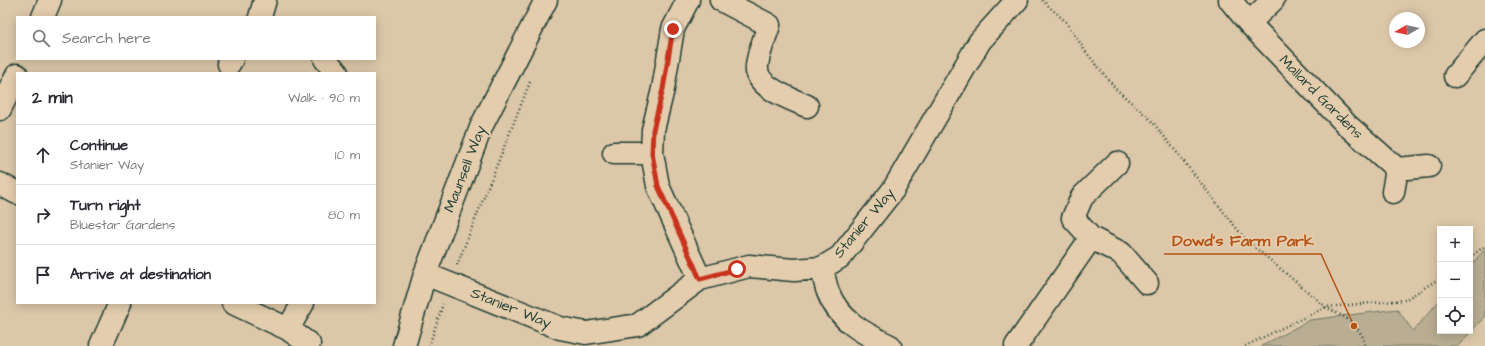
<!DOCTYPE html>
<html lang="en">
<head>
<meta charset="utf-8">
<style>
	:root { --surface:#fff; --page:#f2f2f3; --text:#2b2b33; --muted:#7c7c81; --line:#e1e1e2 }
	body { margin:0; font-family:"Architects Daughter",sans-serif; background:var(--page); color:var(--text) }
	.controls { position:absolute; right:12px; bottom:12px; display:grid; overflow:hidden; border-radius:0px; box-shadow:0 2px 10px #0003 }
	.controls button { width:36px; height:36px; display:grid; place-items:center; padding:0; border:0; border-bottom:1px solid var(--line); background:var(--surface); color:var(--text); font:20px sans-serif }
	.compass { position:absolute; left:1389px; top:12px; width:36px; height:36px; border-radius:50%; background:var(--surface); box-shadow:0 2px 10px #0003; rotate:261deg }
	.stop { position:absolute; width:12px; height:12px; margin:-9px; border:3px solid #c8321e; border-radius:50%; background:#fff }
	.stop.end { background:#c8321e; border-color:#fff; box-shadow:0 1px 4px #0008 }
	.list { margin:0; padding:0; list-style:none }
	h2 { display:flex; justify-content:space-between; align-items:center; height:52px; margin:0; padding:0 16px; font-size:17px }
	h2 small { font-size:13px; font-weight:400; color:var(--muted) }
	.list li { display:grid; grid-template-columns:26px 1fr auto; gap:12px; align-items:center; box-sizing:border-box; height:60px; padding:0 16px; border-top:1px solid var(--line) }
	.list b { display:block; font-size:15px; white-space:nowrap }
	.list p { margin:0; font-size:13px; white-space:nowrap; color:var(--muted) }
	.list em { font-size:13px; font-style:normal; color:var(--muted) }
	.icon { flex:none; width:22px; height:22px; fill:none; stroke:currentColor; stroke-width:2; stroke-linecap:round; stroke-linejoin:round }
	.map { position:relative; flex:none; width:1485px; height:346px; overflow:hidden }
	.search { position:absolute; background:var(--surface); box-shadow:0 2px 10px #0003; left:16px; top:16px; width:360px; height:44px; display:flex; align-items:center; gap:10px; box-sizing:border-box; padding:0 14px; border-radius:0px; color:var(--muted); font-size:15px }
	.panel { position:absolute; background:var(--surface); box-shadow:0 2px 10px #0003; left:16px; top:72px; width:360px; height:232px; border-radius:0px }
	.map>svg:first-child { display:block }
</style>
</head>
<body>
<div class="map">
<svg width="1485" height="346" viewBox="0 0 1485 346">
	<rect width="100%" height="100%" fill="#dcc7a8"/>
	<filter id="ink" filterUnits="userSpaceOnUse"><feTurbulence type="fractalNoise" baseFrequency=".025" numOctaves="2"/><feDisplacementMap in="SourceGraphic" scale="8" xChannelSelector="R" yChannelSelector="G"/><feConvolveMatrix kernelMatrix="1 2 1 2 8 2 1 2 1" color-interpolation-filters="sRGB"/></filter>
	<g filter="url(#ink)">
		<path fill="#b9ae93" stroke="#6c7664" d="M1485,249V316L1458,346H1261L1310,320L1397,309L1413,331L1440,300V331H1470V266Z"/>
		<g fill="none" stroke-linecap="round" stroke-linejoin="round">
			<defs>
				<path id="minor" d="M688,0L673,29L663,89L653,130L652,153L658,186L700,279
					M721,0L769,25C765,38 758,53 757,66C754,87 791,99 807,106
					M1230,0L1249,23L1347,125L1397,169L1393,192
					M43,17L50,0
					M260,17L265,0
					M1249,23L1273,0
					M325,59L337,73
					M229,64L232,59
					M1455,76L1485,40
					M0,109L17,75
					M614,153H652
					M1117,163L1082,197L1073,218L1091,238L1121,253L1147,283
					M1397,169L1429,166
					M0,184L17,193
					M822,268C824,276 825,284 828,292C839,321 865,334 890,346
					M425,274L560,328L586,333L638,325L700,279L749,266L794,270L822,268L840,257L893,190L980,41L1017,0
					M233,303L288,329L309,344
					M288,329L303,303
					M101,346L120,303
					M404,346L425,274L482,125L546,0
					M1016,346L1091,238"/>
			</defs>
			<use href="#minor" stroke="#1f3d34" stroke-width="25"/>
			<path stroke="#1f3d34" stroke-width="2.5" stroke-dasharray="1 3" stroke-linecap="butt" d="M1042,0L1066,22L1086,52L1116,89L1152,121L1245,239L1326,307L1353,322L1363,337L1365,346
				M1470,257L1485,246
				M457,265L530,82
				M429,346L443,304
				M1245,346L1326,307L1405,300L1440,278"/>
			<use href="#minor" stroke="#e4cdad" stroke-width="22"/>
		</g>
	</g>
	<g fill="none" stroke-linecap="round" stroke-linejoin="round" filter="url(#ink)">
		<path stroke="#c8321e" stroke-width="5" d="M673,29L663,89L653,130L652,153L658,186L700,279L737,269"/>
	</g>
	<g text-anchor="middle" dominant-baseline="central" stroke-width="4" stroke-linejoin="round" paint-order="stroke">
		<g font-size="15" fill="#1f3d34" stroke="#e4cdad">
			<text transform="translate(1321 97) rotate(45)">Mallard Gardens</text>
			<text transform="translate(465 169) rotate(-69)">Maunsell Way</text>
			<text transform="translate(864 223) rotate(-50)">Stanier Way</text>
			<text transform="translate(511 308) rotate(22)">Stanier Way</text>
		</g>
	</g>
	<path fill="none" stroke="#b65216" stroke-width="1.5" d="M1354 326L1321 254H1164"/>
	<circle fill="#b65216" stroke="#e4cdad" stroke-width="1.5" cx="1354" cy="326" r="4"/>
	<g font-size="16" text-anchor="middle" font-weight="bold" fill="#b65216" stroke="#e4cdad" stroke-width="4" stroke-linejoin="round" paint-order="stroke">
		<text x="1243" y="246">Dowd's Farm Park</text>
	</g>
</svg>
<div class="controls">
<button>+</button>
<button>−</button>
<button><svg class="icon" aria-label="locate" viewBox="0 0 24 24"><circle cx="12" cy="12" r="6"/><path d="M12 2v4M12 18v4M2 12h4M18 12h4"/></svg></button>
</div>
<svg class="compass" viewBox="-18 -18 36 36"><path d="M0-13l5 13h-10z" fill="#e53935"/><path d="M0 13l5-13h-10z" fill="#7c7c81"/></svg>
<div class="stop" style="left:737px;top:269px"></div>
<div class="stop end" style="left:673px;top:29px"></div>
<div class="search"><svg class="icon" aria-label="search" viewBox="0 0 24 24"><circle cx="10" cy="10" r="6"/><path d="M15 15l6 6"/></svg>Search here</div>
<section class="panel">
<h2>2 min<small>Walk · 90 m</small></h2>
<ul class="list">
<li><svg class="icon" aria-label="ahead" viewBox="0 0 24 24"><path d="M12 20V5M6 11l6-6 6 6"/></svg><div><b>Continue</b><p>Stanier Way</p></div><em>10 m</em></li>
<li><svg class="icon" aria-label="right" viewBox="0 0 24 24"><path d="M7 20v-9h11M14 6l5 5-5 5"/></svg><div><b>Turn right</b><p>Bluestar Gardens</p></div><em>80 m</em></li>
<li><svg class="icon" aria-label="arrive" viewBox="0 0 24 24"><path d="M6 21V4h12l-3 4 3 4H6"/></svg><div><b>Arrive at destination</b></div></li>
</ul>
</section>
</div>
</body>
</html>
